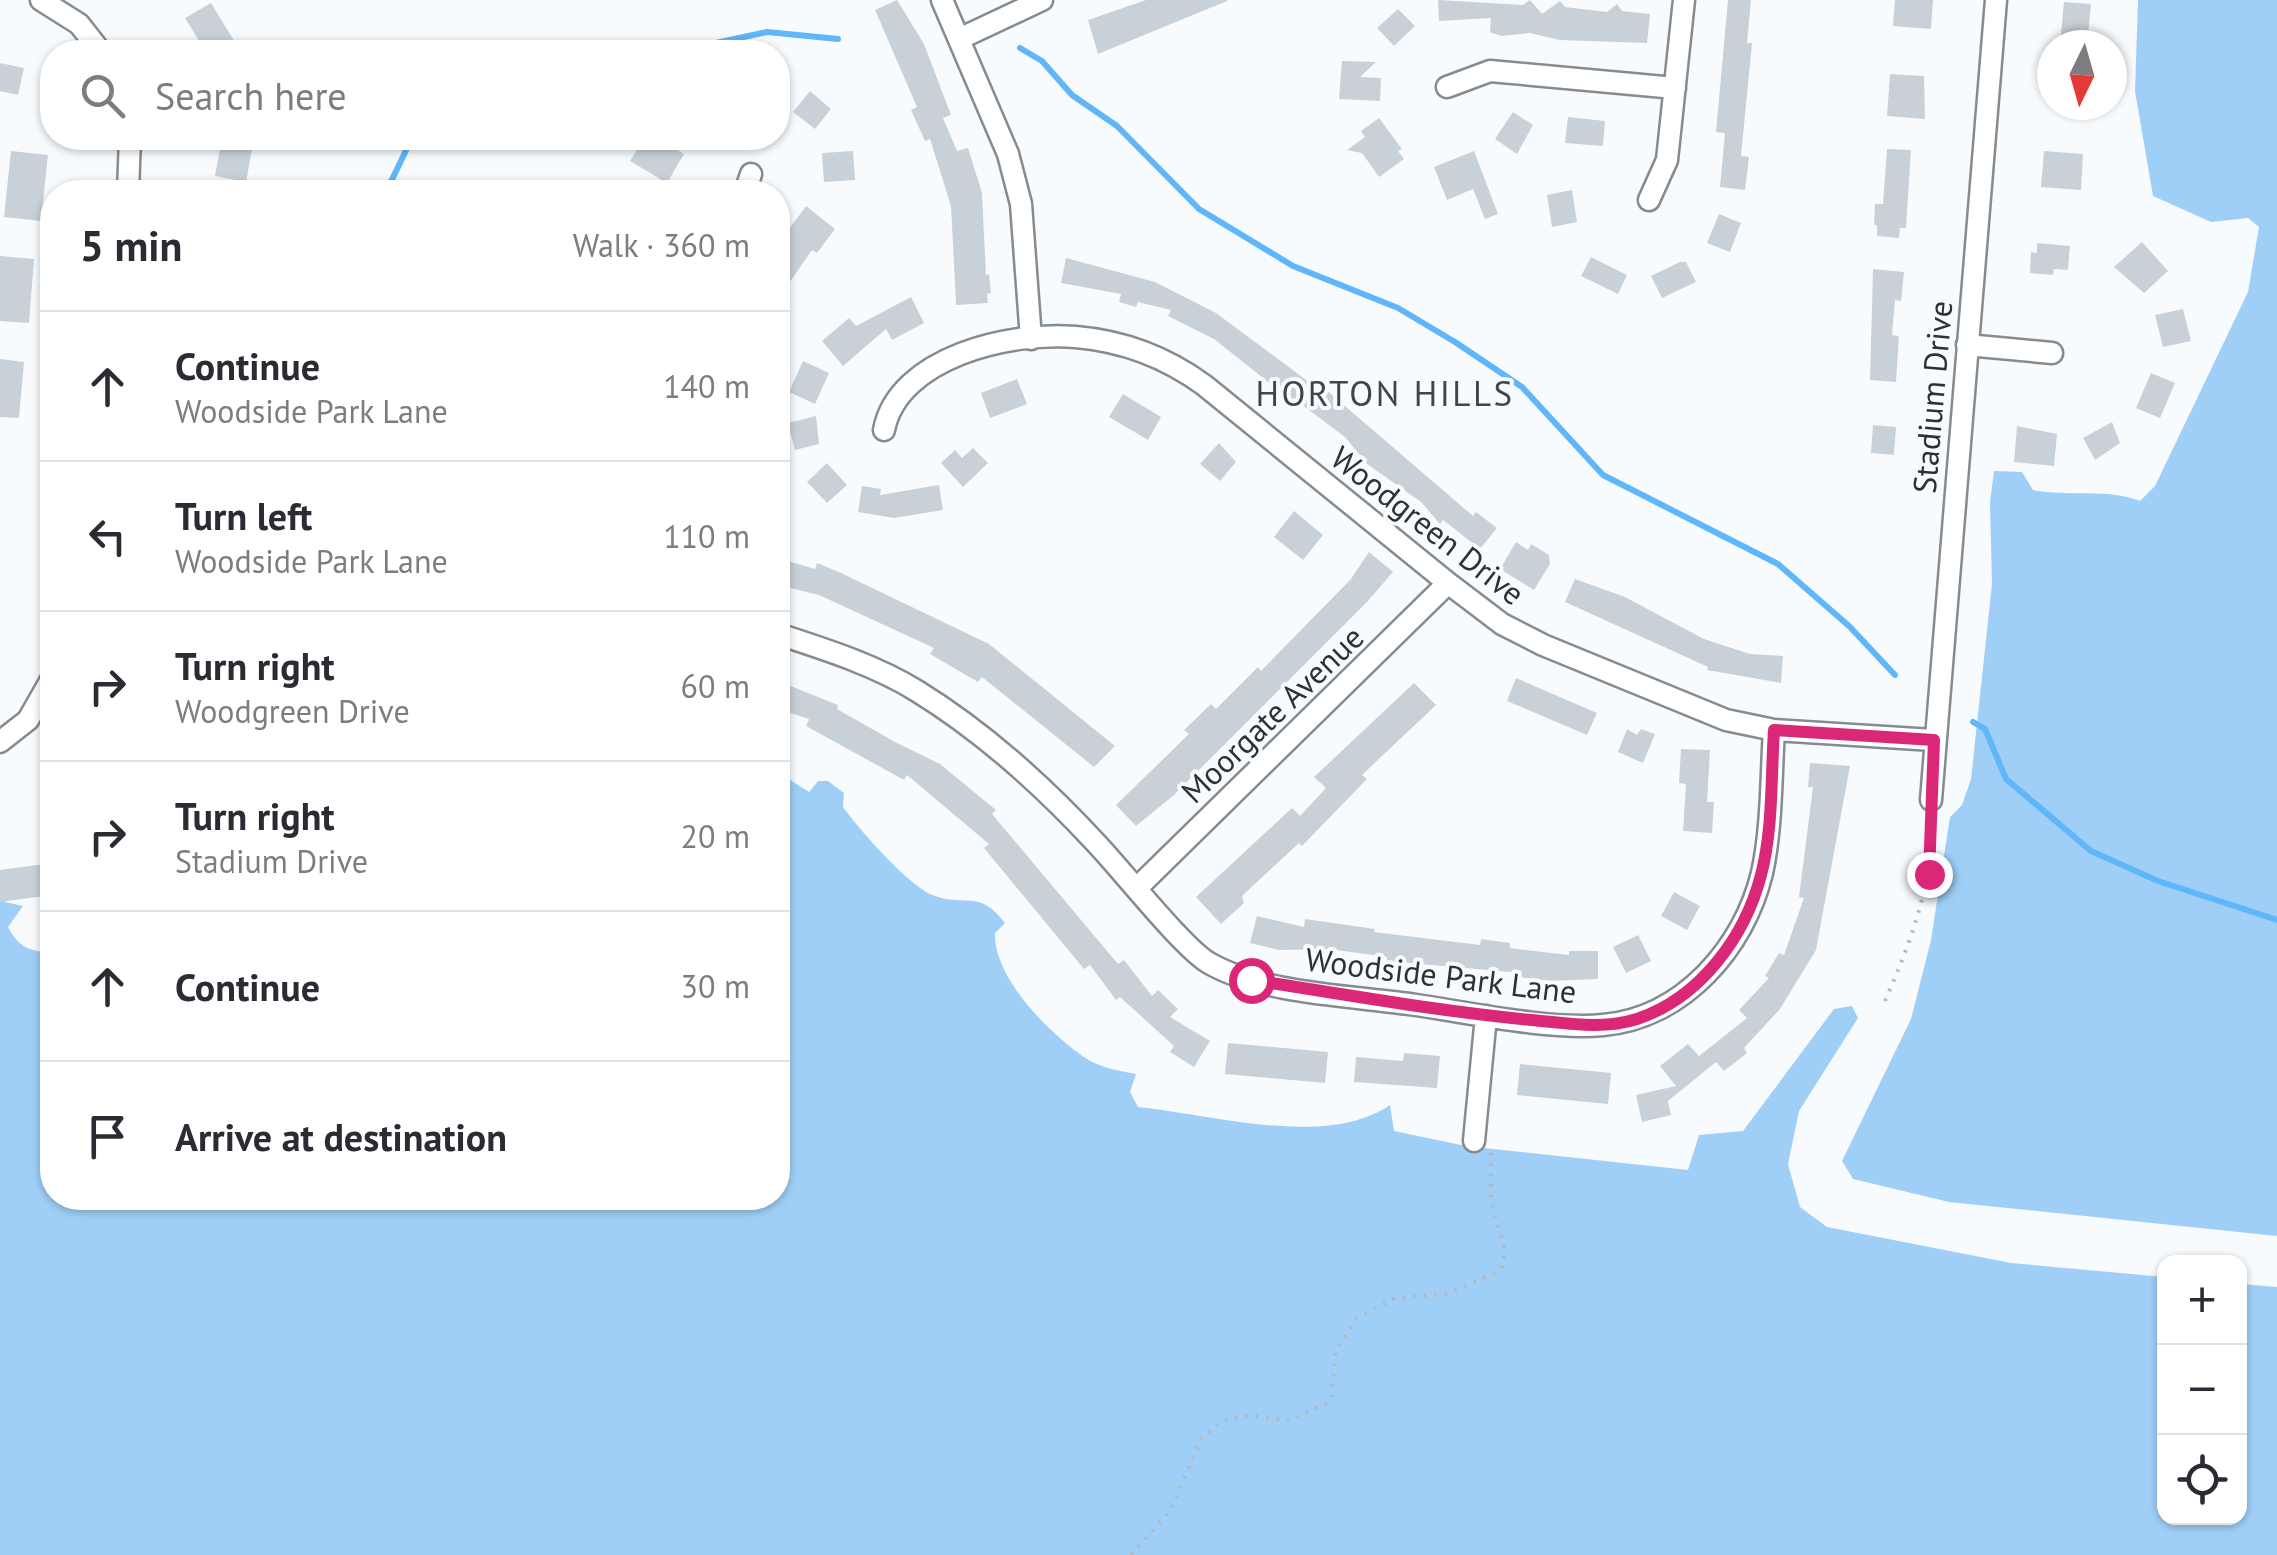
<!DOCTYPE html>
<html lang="en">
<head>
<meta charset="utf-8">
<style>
	:root { --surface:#fff; --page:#f2f2f3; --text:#2b2b33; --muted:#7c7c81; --line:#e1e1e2 }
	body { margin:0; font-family:"PT Sans",sans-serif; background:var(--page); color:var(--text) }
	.controls { position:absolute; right:30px; bottom:30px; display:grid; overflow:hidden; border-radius:20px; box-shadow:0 2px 8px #0004 }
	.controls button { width:90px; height:90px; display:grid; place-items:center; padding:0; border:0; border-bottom:2px solid var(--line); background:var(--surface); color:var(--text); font:50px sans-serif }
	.compass { position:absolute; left:2037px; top:30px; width:90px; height:90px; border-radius:50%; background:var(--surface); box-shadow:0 2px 8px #0004; rotate:185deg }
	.stop { position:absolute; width:30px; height:30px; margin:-22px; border:8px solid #db2777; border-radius:50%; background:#fff }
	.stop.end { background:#db2777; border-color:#fff; box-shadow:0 2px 10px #0008 }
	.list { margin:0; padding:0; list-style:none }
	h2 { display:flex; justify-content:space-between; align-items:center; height:130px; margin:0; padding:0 40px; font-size:42px }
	h2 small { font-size:32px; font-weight:400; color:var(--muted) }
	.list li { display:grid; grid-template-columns:65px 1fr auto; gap:30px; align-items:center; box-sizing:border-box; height:150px; padding:0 40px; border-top:2px solid var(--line) }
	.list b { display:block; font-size:38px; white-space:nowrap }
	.list p { margin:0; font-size:32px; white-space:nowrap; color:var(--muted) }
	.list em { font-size:32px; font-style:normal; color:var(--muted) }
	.icon { flex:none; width:55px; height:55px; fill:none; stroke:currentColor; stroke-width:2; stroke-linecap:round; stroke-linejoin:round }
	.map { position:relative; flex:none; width:2277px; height:1555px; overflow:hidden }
	.search { position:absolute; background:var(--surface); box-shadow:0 2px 8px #0004; left:40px; top:40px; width:750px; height:110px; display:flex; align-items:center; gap:25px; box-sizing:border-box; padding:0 35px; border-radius:40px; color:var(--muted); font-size:38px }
	.panel { position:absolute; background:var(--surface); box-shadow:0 2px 8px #0004; left:40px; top:180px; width:750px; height:1030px; border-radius:40px }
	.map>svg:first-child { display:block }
</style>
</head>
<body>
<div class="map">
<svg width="2277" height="1555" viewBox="0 0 2277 1555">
	<rect width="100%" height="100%" fill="#f8fbfe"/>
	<path fill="#9fcff7" d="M2138,0H2277V1236L1949,1202L1853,1179L1842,1161L1911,1019L1931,940L1950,817L1962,805L1971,779L1992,584L1990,502L1994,471L2022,472L2033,490C2069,497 2107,488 2140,501L2155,486L2248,292L2259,227L2248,218L2211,222L2153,196L2135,91Z
		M778,772L809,792L818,781H828L844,793L843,807C859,829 910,888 935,896C967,907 979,889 1005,923L995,933C993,977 1049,1033 1084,1057C1098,1067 1119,1071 1136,1074L1130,1092L1138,1107C1211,1114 1326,1149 1390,1105L1394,1131L1466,1146L1688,1170L1699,1135L1743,1131L1834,1009L1852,1006L1858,1018L1799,1111L1788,1164L1800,1207L1827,1227L2011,1263L2164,1277V1518H2240V1284L2277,1287V1555H0V891L5,902L23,906L8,927C19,948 30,951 52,953V1198H778Z"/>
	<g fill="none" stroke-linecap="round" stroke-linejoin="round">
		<path stroke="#5fb7fa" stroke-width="6" d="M1020,48L1042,61L1072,95L1117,126L1199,209L1293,266L1398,308L1455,342L1522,387L1603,475L1778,564L1849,626L1895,675
			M674,52L767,32L838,39
			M386,192L412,138
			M1973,722L1985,729L2006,779L2091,851L2158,881L2277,920"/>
	</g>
	<path fill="#c9d1d8" d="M897,0L924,44L951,115L943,118L957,151L968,148L982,193L986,275L989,274L991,293L987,294L988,303L956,305L951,206L930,139L925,141L911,110L917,107L875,10Z
		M1146,0H1227V1L1098,54L1088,20Z
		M1438,0L1523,5L1530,0L1542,14L1560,1L1565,7L1607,12L1617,4L1622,11L1650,14L1647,43L1560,40L1530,33L1501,36L1490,32L1491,18L1439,21Z
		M1728,0H1751L1747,43H1752L1741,156L1749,157L1745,190L1720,187L1725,133L1716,132Z
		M1895,0H1933L1931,29L1893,26Z
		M2064,2L2091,4L2087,45H2060Z
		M211,3L241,52H206L185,18Z
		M1398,9L1415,26L1394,46L1377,28Z
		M1342,61L1376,62L1360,77L1381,78L1380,101L1339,99Z
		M0,63L24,68L18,95L0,91Z
		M1890,74L1924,76L1925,119L1887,116Z
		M810,91L831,109L815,129L793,112Z
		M1513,112L1533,125L1517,154L1495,139Z
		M1568,117L1605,121L1603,146L1565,143Z
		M1379,118L1402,149L1398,151L1404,159L1379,177L1362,153L1347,150L1365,137L1361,131Z
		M222,138H254L246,182L215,176Z
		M644,138H657L684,154L667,183L630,161Z
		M1887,149L1911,150L1906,228H1900L1899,238L1877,236V225H1874L1875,204H1883Z
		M11,151L48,155L41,221L4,217Z
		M853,151L855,180L824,182L822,153Z
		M1474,151L1498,214L1485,219L1473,189L1447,200L1434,167Z
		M2044,151L2083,154L2081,190L2041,187Z
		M1572,190L1577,222L1552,227L1547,195Z
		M806,206L835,229L817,253L812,250L778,299V244Z
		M1719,214L1741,223L1730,252L1707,243Z
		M2142,242L2168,271L2144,293L2114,267Z
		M2037,243L2070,246L2068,270L2054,269L2053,275L2030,273L2031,252L2037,253Z
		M0,256L34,259L29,323L0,321Z
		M1591,257L1627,275L1618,294L1581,276Z
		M1066,258L1155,282L1216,313L1321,391L1324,388L1473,516L1476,512L1497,528L1480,549L1443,520L1440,524L1421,502L1367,464L1345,437L1293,398L1291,400L1214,339L1168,316L1171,310L1138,302L1136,307L1119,302L1121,294L1061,283Z
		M1680,262H1686L1696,282L1662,298L1651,276Z
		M1873,269L1904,272L1901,301L1895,300L1892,335L1899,336L1896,382L1870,380Z
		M911,297L924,323L892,340L886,329L843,366L822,341L849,318L856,326Z
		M2183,309L2191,341L2163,347L2155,315Z
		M0,359L24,362L19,418L0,417Z
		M803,361L829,373L815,404L789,392Z
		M2151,373L2175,383L2160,418L2136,408Z
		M1017,379L1027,404L990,418L981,393Z
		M1123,394L1161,417L1148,440L1109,417Z
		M816,416L819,444L795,450L788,423Z
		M2112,422L2120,443L2095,460L2083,438Z
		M1873,425L1896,427L1894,455L1871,453Z
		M2017,426L2057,434L2054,466L2014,462Z
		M1219,443L1236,462L1220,481L1200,464Z
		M973,448L988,463L963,487L941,463L955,450L962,458Z
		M827,463L847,485L827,503L807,482Z
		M939,485L943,510L894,518L858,512L862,486L881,489L880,495Z
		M1294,511L1323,535L1303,560L1274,537Z
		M1516,542L1528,550L1531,544L1549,555L1550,564L1534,590L1500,569Z
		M1369,552L1393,572L1367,602L1174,795L1136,826L1116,805L1189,734L1184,730L1211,704L1216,709L1258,667L1261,671L1351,579Z
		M778,558L815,569L817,563L841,573L989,644L1115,746L1094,767L982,677L978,682L930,654L934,648L819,595L778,585Z
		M1575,579L1625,597L1704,639L1750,654L1783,656L1781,683L1707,670L1708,667L1565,602Z
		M1516,678L1597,713L1587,735L1507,701Z
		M778,681L838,705L837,709L895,742L940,764L996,810L992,814L1118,964L1124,960L1152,996L1158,990L1178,1009L1170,1017L1210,1041L1194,1067L1170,1052L1174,1046L1120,997L1116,1000L1090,965L1084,969L984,848L989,844L907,775L904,780L806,726L809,719L778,709Z
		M1414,683L1436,705L1362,775L1367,779L1302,846L1299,843L1242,896L1244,903L1221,924L1196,897L1292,808L1300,816L1326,788L1314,777Z
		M1627,729L1637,735L1641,729L1655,734L1643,763L1618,752Z
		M1681,749L1710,750L1707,802H1714L1712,833L1683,831L1686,784L1679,783Z
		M1810,763L1850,766L1816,950L1780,1009L1744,1048L1747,1053L1724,1071L1716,1062L1668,1101L1671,1115L1642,1122L1636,1095L1676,1086L1660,1066L1688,1044L1699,1056L1747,1018L1739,1010L1769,978L1765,976L1779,953L1784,955L1804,898L1799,897L1813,787H1808Z
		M52,863V895L0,902V870Z
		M1674,892L1700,906L1687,930L1661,916Z
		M1257,916L1304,927L1305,919L1375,929L1374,932L1480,945L1481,939L1510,943V948L1569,955V951H1598V979L1549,981L1519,977L1520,973L1387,961V957L1329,949L1279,950L1250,943Z
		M1638,935L1651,961L1626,973L1613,947Z
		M1228,1043L1328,1052L1325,1083L1225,1074Z
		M1404,1053L1440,1056L1437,1088L1354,1082L1356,1057L1403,1061Z
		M1520,1064L1611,1073L1608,1104L1517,1095Z"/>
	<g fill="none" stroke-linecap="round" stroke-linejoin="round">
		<defs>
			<path id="minor" d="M41,0L79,24L101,52
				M942,0L1008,154L1021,204L1031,339
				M959,39L1042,0
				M1447,87L1490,71L1675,88
				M128,192L130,138
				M745,192L751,174
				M1649,200L1667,160L1684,0
				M1967,345L2052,353
				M884,430C898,357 1011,331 1076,337C1123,341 1167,358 1204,385L1448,583L1502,624L1543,645L1726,720L1774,730L1933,740
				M778,634C824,649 875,665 917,691C982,731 1044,787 1095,842C1121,869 1183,948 1209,963C1262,994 1355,996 1416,1005C1470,1013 1550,1030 1603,1025C1683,1018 1744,948 1762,873C1772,828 1771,776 1774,730
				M0,742L28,720L52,678
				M1931,800L1996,0
				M1137,888L1448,583
				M1474,1141L1486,1016"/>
		</defs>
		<use href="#minor" stroke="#848c92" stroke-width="25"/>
		<path stroke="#b5b8bb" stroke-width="4" stroke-dasharray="2.5 8" stroke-linecap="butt" d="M1885,1001C1911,941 1933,885 1931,818
			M1131,1555L1170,1511L1202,1437L1222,1421L1250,1415L1290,1421L1331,1401L1336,1349L1357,1318L1393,1299L1450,1293L1501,1270L1505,1250L1491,1200V1151"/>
		<use href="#minor" stroke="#fff" stroke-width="20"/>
	</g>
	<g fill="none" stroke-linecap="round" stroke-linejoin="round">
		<path stroke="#db2777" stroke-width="12" d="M1251,980C1344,994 1437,1011 1531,1020C1566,1023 1603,1030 1637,1019C1700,998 1745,937 1761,875C1773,830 1771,776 1774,730L1934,740L1929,874"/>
	</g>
	<g text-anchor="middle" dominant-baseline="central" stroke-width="8" stroke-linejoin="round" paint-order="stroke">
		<g font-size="32" fill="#2d3133" stroke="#f8fbfe">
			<text transform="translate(1932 397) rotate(-85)">Stadium Drive</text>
			<text transform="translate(1428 525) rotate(38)">Woodgreen Drive</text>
			<text transform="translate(1272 714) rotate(-44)">Moorgate Avenue</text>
			<text transform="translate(1441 975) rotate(7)">Woodside Park Lane</text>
		</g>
		<g font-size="35" letter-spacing="2.5" fill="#3f464b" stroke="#f8fbfe">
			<text x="1385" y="393">HORTON HILLS</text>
		</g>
	</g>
</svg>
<div class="controls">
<button>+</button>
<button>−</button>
<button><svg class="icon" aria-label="locate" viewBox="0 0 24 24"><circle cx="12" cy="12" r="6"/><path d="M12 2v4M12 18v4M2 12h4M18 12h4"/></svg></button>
</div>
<svg class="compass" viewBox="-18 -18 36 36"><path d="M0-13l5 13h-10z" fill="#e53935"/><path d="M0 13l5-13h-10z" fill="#7c7c81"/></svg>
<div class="stop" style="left:1251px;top:980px"></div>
<div class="stop end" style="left:1929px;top:874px"></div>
<div class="search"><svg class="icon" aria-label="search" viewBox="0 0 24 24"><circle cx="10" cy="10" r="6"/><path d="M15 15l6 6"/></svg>Search here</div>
<section class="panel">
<h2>5 min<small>Walk · 360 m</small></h2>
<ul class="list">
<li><svg class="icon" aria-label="ahead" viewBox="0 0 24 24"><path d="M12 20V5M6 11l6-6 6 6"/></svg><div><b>Continue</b><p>Woodside Park Lane</p></div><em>140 m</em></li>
<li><svg class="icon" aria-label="left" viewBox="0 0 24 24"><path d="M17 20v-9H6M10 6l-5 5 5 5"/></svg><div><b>Turn left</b><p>Woodside Park Lane</p></div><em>110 m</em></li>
<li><svg class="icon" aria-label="right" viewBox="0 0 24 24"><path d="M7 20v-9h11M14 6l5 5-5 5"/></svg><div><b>Turn right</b><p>Woodgreen Drive</p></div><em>60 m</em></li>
<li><svg class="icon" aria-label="right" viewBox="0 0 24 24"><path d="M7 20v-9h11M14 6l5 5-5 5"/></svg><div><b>Turn right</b><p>Stadium Drive</p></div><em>20 m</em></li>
<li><svg class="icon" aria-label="ahead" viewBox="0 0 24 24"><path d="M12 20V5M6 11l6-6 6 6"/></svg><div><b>Continue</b></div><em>30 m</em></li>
<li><svg class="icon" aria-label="arrive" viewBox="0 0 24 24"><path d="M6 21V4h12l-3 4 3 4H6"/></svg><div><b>Arrive at destination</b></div></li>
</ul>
</section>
</div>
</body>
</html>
